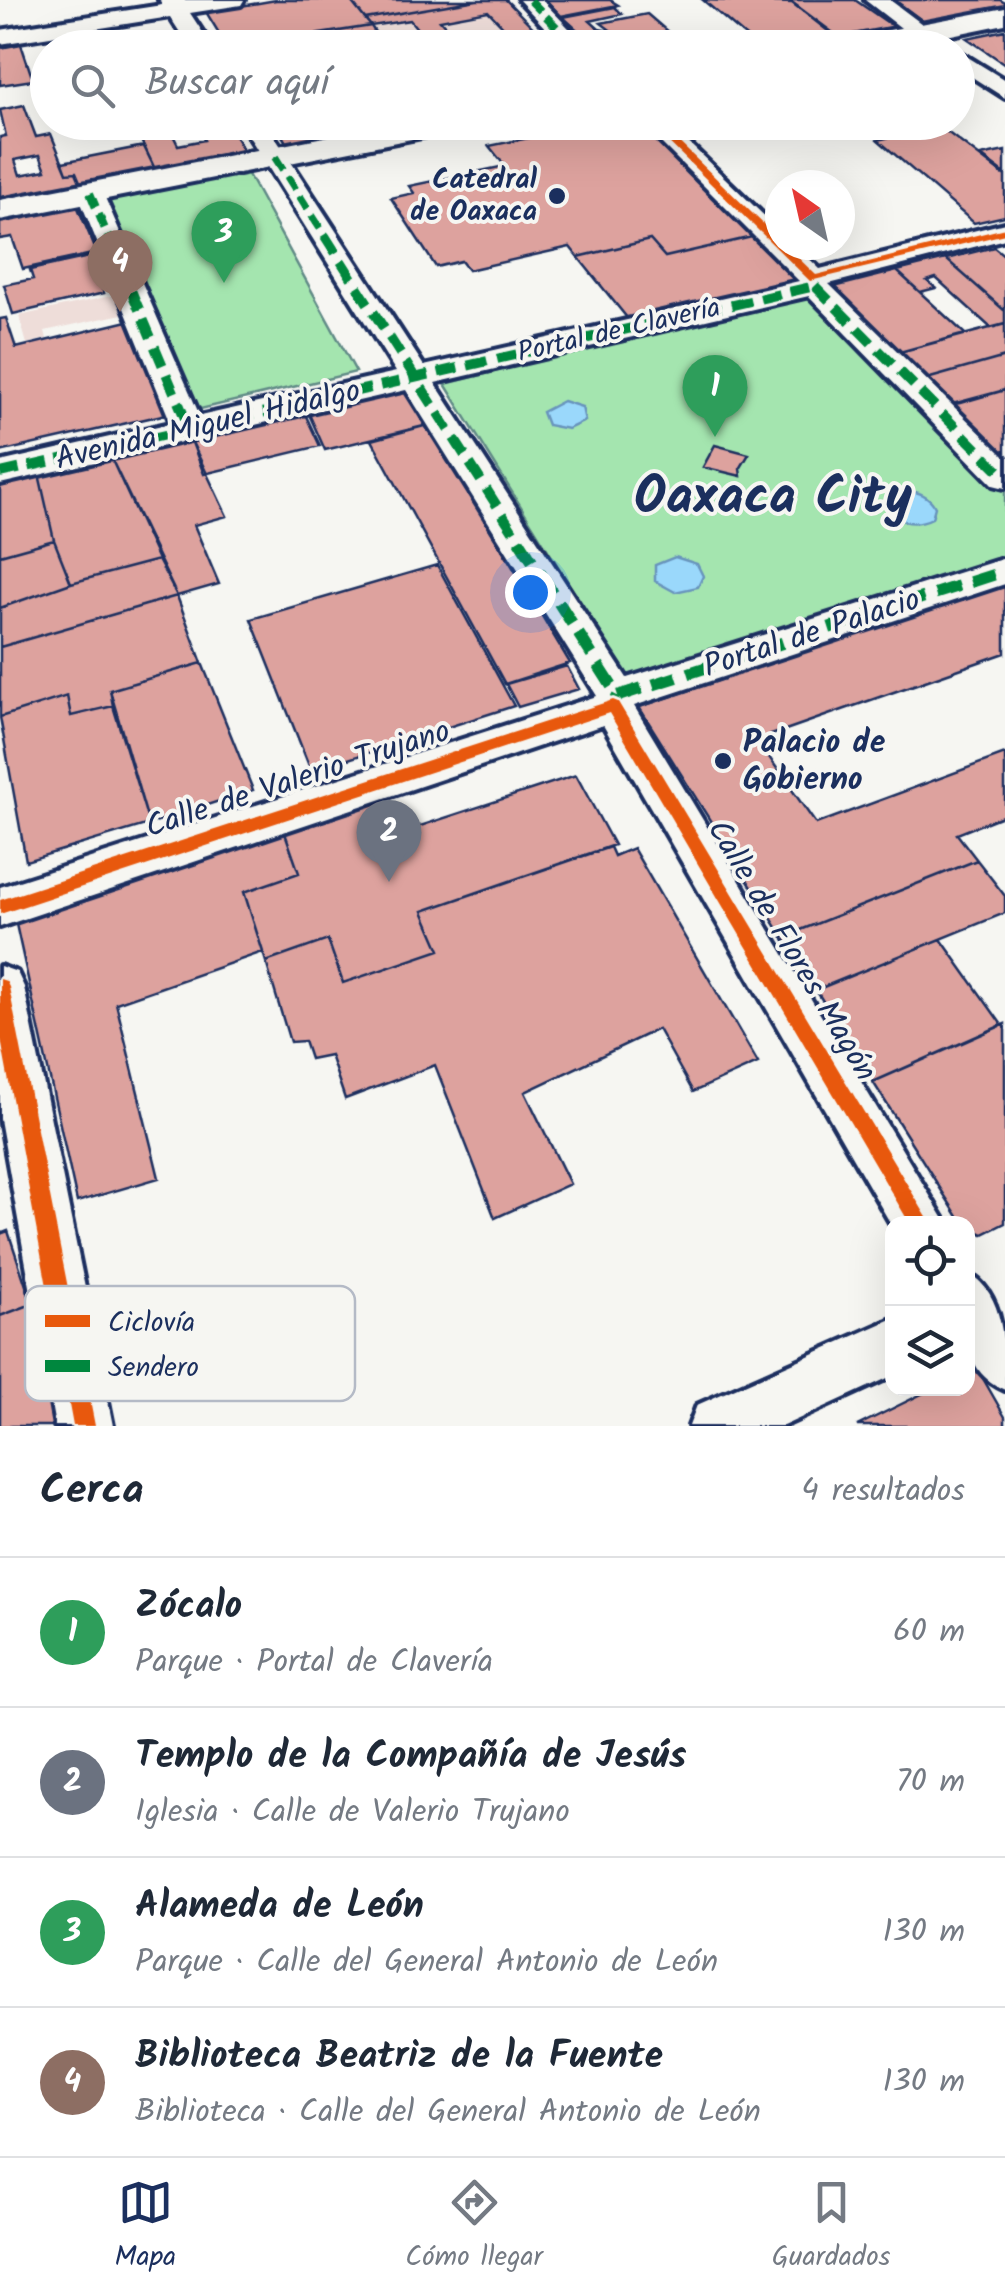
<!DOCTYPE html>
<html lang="es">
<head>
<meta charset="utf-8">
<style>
	:root { --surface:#fff; --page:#f2f2f3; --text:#1f2937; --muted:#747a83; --line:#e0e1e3; --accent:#1b2f5e }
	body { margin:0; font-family:Kalam,sans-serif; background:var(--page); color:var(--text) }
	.controls { position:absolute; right:30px; bottom:30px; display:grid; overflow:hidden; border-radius:20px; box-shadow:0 10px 40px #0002 }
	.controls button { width:90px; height:90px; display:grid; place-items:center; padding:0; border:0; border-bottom:2px solid var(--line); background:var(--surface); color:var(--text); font:50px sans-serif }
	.compass { position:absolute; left:765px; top:170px; width:90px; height:90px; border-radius:50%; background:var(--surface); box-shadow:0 10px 40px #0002; rotate:326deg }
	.you { position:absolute; left:530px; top:592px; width:35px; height:35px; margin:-25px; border:8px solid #fff; border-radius:50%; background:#1a73e8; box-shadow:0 0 0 15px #1a73e833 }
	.badge { display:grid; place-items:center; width:65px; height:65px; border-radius:50%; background:var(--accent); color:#fff; font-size:32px; font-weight:700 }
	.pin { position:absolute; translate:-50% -82px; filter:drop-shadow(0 2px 5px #0008) }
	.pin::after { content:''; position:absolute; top:52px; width:35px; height:30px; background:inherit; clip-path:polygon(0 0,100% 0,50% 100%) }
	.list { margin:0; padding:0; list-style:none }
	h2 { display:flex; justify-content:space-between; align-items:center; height:130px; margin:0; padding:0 40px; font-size:42px }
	h2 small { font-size:32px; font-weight:400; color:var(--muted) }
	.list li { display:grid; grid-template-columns:65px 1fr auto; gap:30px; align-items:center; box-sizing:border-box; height:150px; padding:0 40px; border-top:2px solid var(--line) }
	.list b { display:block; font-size:38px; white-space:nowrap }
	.list p { margin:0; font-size:32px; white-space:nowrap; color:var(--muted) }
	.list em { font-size:32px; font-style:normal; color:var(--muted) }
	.icon { flex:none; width:55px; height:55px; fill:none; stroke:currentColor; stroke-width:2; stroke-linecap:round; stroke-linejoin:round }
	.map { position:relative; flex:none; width:1005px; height:1426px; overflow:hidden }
	.search { position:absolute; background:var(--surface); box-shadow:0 10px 40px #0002; left:30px; right:30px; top:30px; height:110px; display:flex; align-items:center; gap:25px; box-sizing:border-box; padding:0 35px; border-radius:55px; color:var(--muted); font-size:38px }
	.sheet { height:730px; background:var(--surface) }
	nav { display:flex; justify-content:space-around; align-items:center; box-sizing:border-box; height:140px; border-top:2px solid var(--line); background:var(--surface); font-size:28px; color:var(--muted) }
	nav a { display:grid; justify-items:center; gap:5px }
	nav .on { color:var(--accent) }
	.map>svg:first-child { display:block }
</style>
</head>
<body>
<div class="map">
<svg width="1005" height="1426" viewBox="0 0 1005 1426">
	<rect width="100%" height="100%" fill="#f6f6f2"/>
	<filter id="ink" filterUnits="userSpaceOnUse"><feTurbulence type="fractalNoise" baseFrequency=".01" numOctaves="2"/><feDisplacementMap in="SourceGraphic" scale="20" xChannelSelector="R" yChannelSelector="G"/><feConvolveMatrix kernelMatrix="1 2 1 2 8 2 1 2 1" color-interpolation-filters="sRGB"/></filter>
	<g filter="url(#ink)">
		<path fill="#eeddd9" d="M350,0H506L553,47H385Z
			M115,295L122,314L45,331L47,339L27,344L19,316Z"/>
		<path fill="#a4e5af" stroke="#608a86" stroke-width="2.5" d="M244,167L356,372L192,411L106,194Z
			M811,293L1005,489V561L629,681L445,384Z"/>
		<path fill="#9ad8fb" stroke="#6794bc" stroke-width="2.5" d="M563,401L582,407L585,421L568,429L547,425L542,412Z
			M898,491C913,490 928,493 935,507L932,518C914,527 892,523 886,502Z
			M675,557L697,564L703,576L698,587L675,592L655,581V565Z"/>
		<path fill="#dda29e" stroke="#1b2f5e" stroke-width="2.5" fill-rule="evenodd" d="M276,0H350L371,26L228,48L206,12Z
			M350,0H477L365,19Z
			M477,0H506L553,48H471L515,39L488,11L440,20L465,48H427L432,47L410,20L371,26L365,19Z
			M546,0H610L618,5L561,16Z
			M703,0L792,3L837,38L787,48H759Z
			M789,0H855L894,27L840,38Z
			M893,0H1000L1005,3V10L927,24Z
			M615,7L622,14L590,21L599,29L609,31L584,36L563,17Z
			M647,14L668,32L592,46L584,38L613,32L601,23Z
			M371,26L385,48H357L353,42L331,48H231Z
			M1005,30V64L967,38Z
			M667,35L681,48H603Z
			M21,44L33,80L0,85V48Z
			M24,105L36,137L51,134L67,173L76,172L81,184L0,200V137L6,136L0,110ZM40,155L46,170L20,175L15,160Z
			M132,122H193L169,127L178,145L204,140L195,122H227L244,151L155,169Z
			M274,122H374L377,126L287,144Z
			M607,122H640L752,237L665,257L650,240L578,257L570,247L468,270L461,261L436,267L391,198L414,193L409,186L505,166L489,146Z
			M938,125L1005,176V216L974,223L878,140Z
			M144,146L155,169L81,184L76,172L67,173L63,162Z
			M1005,151V174L981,156Z
			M76,203L97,253L23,269L12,237L0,239V219Z
			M752,237L798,283L632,324L578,257L650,240L665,257Z
			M994,247L1005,256V311L946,259Z
			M89,257L104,293L13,314L4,285L33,279L30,270Z
			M946,259L1005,311V324L991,328L936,278L927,281L936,288L920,292L897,271Z
			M897,271L965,334L896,353L830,288Z
			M6,318L16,348L132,320L171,413L0,452V319Z
			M1005,324V357L923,380L896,353Z
			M1005,357V390L960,403L949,405L923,380Z
			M409,390L428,425L325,450L309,414Z
			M1005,390V460L949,405Z
			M305,414L320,446L204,474L191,440Z
			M428,425L570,663L505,684L372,440Z
			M191,440L227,516L194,525L219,584L177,596L111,458Z
			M715,445L749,454L740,469L741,476L703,467Z
			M111,458L158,560L71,583L54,540L39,474Z
			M39,474L54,540L0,555V483Z
			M54,540L71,583L0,608V555Z
			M158,560L177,596L0,647V608L71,583Z
			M437,565L514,706L311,771L251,619Z
			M1005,585V653L757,740L816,824L1005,754V815L957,834L977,860L783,937L639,707Z
			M177,596L202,663L110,690L113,706L71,716L67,696L0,717V647Z
			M202,663L253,790L149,824L110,690Z
			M567,666L579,689L518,707L506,684Z
			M67,696L71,716L113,706L149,824L26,861L0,717Z
			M576,775L614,845L423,911L440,950L343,983L328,940L266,962L244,892L299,873L285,833L385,800L399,833Z
			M285,833L299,873L244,892L263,952L116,1003L159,1178L77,1202L14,915Z
			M610,847L614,856L633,848L758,1063L693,1092L658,1029L525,1092L570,1184L495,1218L435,1065L345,1099L330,1055L310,1059L304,1041L290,1042L266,962L328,940L343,983L440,950L423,911Z
			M977,860L1005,896V913L816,990L783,937Z
			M941,939L1002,1025L873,1082L816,990Z
			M1005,1024V1223L983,1234L962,1223L873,1082Z
			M8,1231L32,1304L0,1316V1234Z
			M32,1304L54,1426H0V1316Z
			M977,1368L1005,1417V1426H857L934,1388H968V1372Z"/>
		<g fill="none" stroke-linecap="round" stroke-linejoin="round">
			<defs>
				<path id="minor" d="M159,0H244L241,5L190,13L213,48H190L170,17L0,44V30L162,5Z
					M519,0H542L588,48H564Z
					M865,0H890L954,48H927Z
					M958,51L1005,80V98L958,68Z
					M240,122H265L424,366L799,281L640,122H667L780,231V245H795L820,269L1005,223V239L829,284L1005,457V488L993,485L809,296L435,383L627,678L1005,558V584L634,706L947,1224L892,1226L603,725L0,927V887L597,696L406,390L0,484V462L171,423L77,193L81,187L90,185L103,193L200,416L396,372Z
					M0,966L17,972L24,987L113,1426H55L0,1119Z
					M968,1273C1005,1293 1005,1346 1005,1390C957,1370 965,1318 968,1273Z
					M892,1319V1376L783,1426H689L697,1405Z"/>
				<path id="major" d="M1005,8V24L888,48H828L842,39Z
					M401,122H467L463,129L452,131L0,220V200Z"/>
			</defs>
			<use href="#minor" stroke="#1b2f5e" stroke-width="8"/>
			<use href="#major" stroke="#1b2f5e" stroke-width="8"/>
			<use href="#minor" fill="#f6f6f2" fill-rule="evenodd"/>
			<use href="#major" fill="#f6f6f2" fill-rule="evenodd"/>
			<path stroke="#00873e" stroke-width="8" stroke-dasharray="15 8" stroke-linecap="butt" d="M530,0L577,48
				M275,157L327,239
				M90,193L109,239"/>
			<path stroke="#00873e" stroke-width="10" stroke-dasharray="20 10" stroke-linecap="butt" d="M108,236L190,430
				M325,236L520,542
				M815,286L1005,477
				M0,473L815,286L814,279"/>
			<path stroke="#00873e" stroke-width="12" stroke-dasharray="25 12" stroke-linecap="butt" d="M519,540L618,696L613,706
				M618,696L1005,571"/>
			<defs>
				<path id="cycleway" d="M648,122H658L780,240V245H785L816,275L1005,228V234L810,281Z
					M613,700L618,702L931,1224H910L609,713L0,914V900Z
					M0,979L6,981L9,987L95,1426H73L0,1034Z"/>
			</defs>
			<use href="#cycleway" stroke="#f6f6f2" stroke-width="6"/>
			<use href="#cycleway" fill="#e8590c" fill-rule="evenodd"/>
		</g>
	</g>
	<g fill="#1b2f5e" stroke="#f6f6f2" stroke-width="4">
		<circle cx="557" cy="196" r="10"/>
		<circle cx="723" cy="761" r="10"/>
	</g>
	<g text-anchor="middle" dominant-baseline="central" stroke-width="8" stroke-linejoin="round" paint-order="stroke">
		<g font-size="28" font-weight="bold" fill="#1b2f5e" stroke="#f6f6f2" text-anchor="end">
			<text x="537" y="180">Catedral<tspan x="537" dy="32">de Oaxaca</tspan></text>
		</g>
		<g font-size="28" fill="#1b2f5e" stroke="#f6f6f2">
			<text transform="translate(619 331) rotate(-13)">Portal de Clavería</text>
		</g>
		<g font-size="32" fill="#1b2f5e" stroke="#f6f6f2">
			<text transform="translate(208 426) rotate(-13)">Avenida Miguel Hidalgo</text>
			<text transform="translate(812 634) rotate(-18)">Portal de Palacio</text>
			<text transform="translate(298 780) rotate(-18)">Calle de Valerio Trujano</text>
			<text transform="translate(791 951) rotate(59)">Calle de Flores Magón</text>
		</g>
		<g font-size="32" font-weight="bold" fill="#1b2f5e" stroke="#f6f6f2" text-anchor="start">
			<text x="743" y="743">Palacio de<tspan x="743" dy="37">Gobierno</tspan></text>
		</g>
		<g font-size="52" font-weight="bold" fill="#1b2f5e" stroke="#f6f6f2">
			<text x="773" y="499">Oaxaca City</text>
		</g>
	</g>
	<rect x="25" y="1286" width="330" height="115" rx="15" fill="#f6f6f2" stroke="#b4bac6" stroke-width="2.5"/>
	<rect x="45" y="1315" width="45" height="12" fill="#e8590c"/>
	<rect x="45" y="1360" width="45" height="12" fill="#00873e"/>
	<g font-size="28" fill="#1b2f5e">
		<text x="108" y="1331">Ciclovía</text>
		<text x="108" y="1376">Sendero</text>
	</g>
</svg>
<div class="controls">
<button><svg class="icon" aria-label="locate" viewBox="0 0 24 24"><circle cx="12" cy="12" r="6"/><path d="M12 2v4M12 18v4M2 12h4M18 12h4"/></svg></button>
<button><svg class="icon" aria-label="layers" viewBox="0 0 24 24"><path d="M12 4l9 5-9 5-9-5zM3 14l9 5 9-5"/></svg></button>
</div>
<svg class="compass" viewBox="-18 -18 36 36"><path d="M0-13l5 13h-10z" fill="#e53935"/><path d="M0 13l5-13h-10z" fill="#747a83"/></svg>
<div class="you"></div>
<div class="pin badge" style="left:715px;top:437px;background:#2e9e5b">1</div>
<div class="pin badge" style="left:389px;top:882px;background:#6b7280">2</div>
<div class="pin badge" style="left:224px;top:283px;background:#2e9e5b">3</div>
<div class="pin badge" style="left:120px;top:312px;background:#8d6e63">4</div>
<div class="search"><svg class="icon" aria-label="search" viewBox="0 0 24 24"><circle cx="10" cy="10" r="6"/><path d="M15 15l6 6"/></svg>Buscar aquí</div>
</div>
<section class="sheet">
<h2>Cerca<small>4 resultados</small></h2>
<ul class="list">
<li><span class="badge" style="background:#2e9e5b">1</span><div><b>Zócalo</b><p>Parque · Portal de Clavería</p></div><em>60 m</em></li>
<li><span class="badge" style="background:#6b7280">2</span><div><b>Templo de la Compañía de Jesús</b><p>Iglesia · Calle de Valerio Trujano</p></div><em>70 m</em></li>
<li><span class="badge" style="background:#2e9e5b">3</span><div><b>Alameda de León</b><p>Parque · Calle del General Antonio de León</p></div><em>130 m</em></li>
<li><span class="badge" style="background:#8d6e63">4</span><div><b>Biblioteca Beatriz de la Fuente</b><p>Biblioteca · Calle del General Antonio de León</p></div><em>130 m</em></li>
</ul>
</section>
<nav>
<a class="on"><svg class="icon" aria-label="map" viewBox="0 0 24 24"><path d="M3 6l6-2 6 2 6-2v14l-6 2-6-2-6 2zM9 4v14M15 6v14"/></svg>Mapa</a>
<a><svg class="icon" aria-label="directions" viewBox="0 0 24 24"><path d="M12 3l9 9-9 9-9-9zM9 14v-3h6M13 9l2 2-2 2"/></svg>Cómo llegar</a>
<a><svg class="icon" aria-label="saved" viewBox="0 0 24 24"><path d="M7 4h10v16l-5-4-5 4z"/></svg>Guardados</a>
</nav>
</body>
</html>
